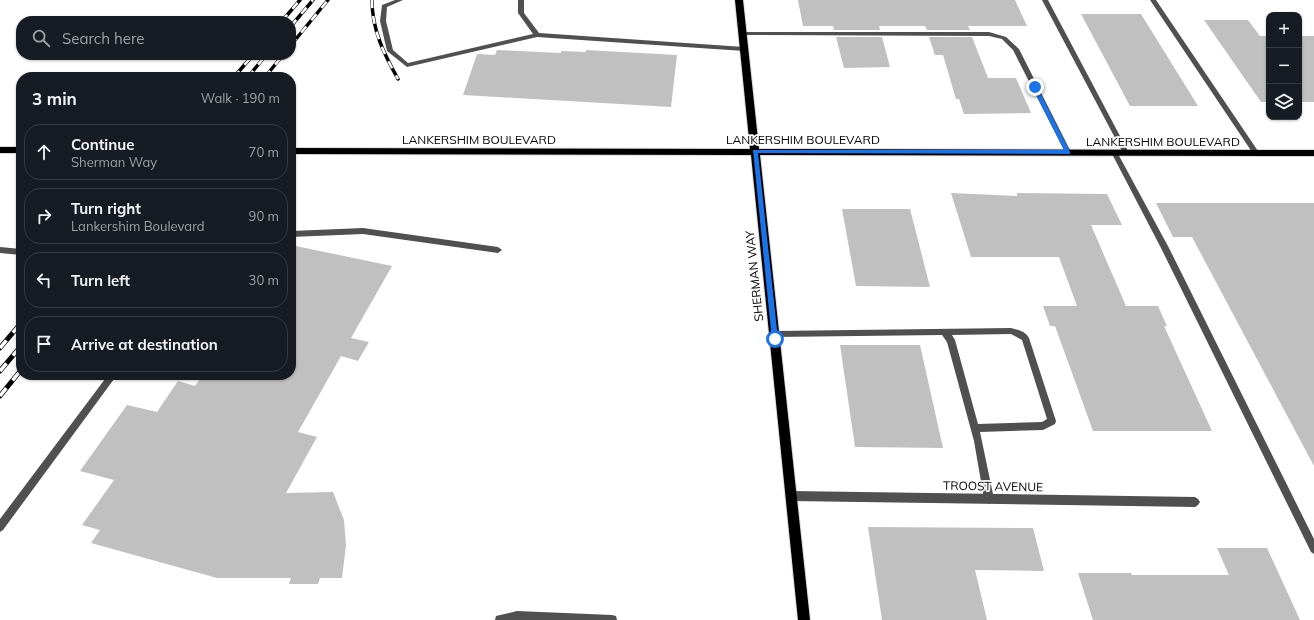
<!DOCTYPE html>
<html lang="en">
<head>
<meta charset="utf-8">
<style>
	:root { --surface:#171b24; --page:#20242c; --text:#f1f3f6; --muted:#9ea1a6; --line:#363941 }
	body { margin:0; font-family:Mulish,sans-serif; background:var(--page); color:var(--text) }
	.controls { position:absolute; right:12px; top:12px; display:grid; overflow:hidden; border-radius:8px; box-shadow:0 1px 3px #0004 }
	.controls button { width:36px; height:36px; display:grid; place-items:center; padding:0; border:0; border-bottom:1px solid var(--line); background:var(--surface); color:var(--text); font:20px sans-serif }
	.stop { position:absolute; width:12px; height:12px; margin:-9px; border:3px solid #1a73e8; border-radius:50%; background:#fff }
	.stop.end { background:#1a73e8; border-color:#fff; box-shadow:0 1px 4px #0008 }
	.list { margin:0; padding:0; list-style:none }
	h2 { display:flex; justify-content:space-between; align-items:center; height:52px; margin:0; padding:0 16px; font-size:17px }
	h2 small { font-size:13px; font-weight:400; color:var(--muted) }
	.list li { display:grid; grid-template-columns:26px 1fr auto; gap:12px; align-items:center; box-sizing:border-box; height:56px; margin:0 8px 8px; padding:0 8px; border:1px solid var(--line); border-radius:16px }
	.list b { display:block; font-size:15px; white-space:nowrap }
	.list p { margin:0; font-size:13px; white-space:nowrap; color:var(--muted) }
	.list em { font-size:13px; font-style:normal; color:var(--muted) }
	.icon { flex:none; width:22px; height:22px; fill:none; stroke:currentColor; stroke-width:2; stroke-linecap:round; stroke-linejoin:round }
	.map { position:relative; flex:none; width:1314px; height:620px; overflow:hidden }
	.search { position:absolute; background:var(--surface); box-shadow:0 1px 3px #0004; left:16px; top:16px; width:280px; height:44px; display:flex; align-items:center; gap:10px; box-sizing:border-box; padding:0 14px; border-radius:16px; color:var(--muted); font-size:15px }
	.panel { position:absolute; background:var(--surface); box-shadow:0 1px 3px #0004; left:16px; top:72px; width:280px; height:308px; border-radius:16px }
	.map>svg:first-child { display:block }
</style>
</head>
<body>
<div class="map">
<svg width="1314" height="620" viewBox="0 0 1314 620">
	<rect width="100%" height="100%" fill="#fff"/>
	<path fill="#c0c0c0" d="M798,0H1015L1027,26H968L970,30H927L925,26H879L880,30H834L833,26H803Z
		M1081,14H1141L1198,106H1130Z
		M1204,20H1248L1260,36H1269V102H1261Z
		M1299,36H1314V102H1299Z
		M836,37H882L890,67L844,68Z
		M929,37H972L988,78H1016L1031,113L964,114L959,99H956L943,55H935Z
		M497,50L561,53V51L586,52V50L677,55L671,107L463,95L477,54L495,55Z
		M951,193L1017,196V193L1107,194L1122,225H1091L1126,306H1158L1167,326H1164L1212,431H1093L1055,326H1050L1043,306H1077L1059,257H971Z
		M1156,203H1314V466L1192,237H1173Z
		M842,209H910L930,287L856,286Z
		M291,245L392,266L351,338L369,342L358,361L341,356L298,432L317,437L286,493L333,492L344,520L346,545L342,578H320L318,584H289L291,578H217L91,543L100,530L82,525L114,480L80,471L127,405L157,412L178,381L195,386L203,375H291Z
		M840,345H920L943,448L855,447Z
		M868,527L1033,528L1044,571L975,570L987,620H882Z
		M1217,548H1267L1300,620H1093L1078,573H1131L1132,575H1229Z"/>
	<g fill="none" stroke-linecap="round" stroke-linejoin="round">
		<defs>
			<path id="primary" d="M735,0H743L759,149L1314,150V156L760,155L810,620H798L751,155L291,154V148L750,149Z
				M0,147H21V153H0Z"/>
		</defs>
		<use href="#primary" stroke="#dbdbdb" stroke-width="2"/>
		<path fill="#505050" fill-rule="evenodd" d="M395,0H403L387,7L386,21L393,50L408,63L533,34L518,13V0H524V13L539,33L744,47L747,49L744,51L537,37L407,67L387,51L380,21L382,5Z
			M1042,0H1048L1129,153L1128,155H1126L1123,153Z
			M1150,0H1156L1258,151L1259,153L1258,155H1254Z
			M743,32H989L1006,37L1019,49L1071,152L1068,154H1066L1013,50L1002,39L989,36L741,35V33Z
			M1112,150H1114L1117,152L1169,248L1314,539V554L1311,552L1161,248L1111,152Z
			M363,228L498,247L502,250L498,253L363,234L291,237V231Z
			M0,247L21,249V255L0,253Z
			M1011,328C1018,330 1025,331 1029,338L1056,421L1055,424L1043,430L980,432L994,499L992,502L989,504L986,502L984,499L974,441L947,342L942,335L774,337L771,336L770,334L771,332L774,331ZM1011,334L1022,340L1047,419L1042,422L978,424L955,340L952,335Z
			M108,375H117L3,530L0,532V519Z
			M517,611L612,615L616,616L617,620H495L496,616Z"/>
		<path fill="#505050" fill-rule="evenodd" d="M791,491L1195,497L1198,499L1200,502L1198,505L1195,507L791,501L788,499L786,496L788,493Z"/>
		<use href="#primary" fill="#000" fill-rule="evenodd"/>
		<defs>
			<path id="rail-far1" d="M372,0C372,30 384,54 398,79
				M282,21L300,0
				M291,26L313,0
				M291,45L328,0
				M234,77L253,55
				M248,77L266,55
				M265,77L283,55"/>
			<path id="rail" d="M0,348L21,323
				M0,371L21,346
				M0,396L21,370"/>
		</defs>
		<use href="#rail-far1" stroke="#000" stroke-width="3.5"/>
		<use href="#rail" stroke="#000" stroke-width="5"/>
		<use href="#rail-far1" stroke="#fff" stroke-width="2.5" stroke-dasharray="8" stroke-linecap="butt"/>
		<use href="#rail" stroke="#fff" stroke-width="3.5" stroke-dasharray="10" stroke-linecap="butt"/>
	</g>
	<path fill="#1a73e8" d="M1035,85L1037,87L1070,152V154L758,153L778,339L775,342L772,341L753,150H1064L1032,87Z"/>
	<g text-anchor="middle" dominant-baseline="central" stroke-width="3.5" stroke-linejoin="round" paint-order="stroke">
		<g font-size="12" fill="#000" stroke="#fff">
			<text x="479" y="139">LANKERSHIM BOULEVARD</text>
			<text x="803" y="139">LANKERSHIM BOULEVARD</text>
			<text x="1163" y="141">LANKERSHIM BOULEVARD</text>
			<text transform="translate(754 276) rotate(-96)">SHERMAN WAY</text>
			<text transform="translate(993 486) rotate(1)">TROOST AVENUE</text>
		</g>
	</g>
</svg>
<div class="controls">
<button>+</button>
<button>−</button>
<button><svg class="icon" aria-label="layers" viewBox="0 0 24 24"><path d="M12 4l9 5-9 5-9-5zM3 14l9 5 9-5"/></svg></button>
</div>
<div class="stop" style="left:775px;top:339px"></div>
<div class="stop end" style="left:1035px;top:87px"></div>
<div class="search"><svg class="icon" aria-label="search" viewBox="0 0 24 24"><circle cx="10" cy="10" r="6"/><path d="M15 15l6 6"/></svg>Search here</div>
<section class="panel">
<h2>3 min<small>Walk · 190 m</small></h2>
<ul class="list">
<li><svg class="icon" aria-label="ahead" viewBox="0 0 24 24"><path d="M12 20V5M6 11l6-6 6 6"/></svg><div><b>Continue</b><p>Sherman Way</p></div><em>70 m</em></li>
<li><svg class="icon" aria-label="right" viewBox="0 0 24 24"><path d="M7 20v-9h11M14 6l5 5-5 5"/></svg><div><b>Turn right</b><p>Lankershim Boulevard</p></div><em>90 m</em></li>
<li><svg class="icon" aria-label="left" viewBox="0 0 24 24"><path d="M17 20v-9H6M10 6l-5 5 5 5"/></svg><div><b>Turn left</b></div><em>30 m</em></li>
<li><svg class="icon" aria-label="arrive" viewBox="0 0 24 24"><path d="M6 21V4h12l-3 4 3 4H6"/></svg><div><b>Arrive at destination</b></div></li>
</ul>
</section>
</div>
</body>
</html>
